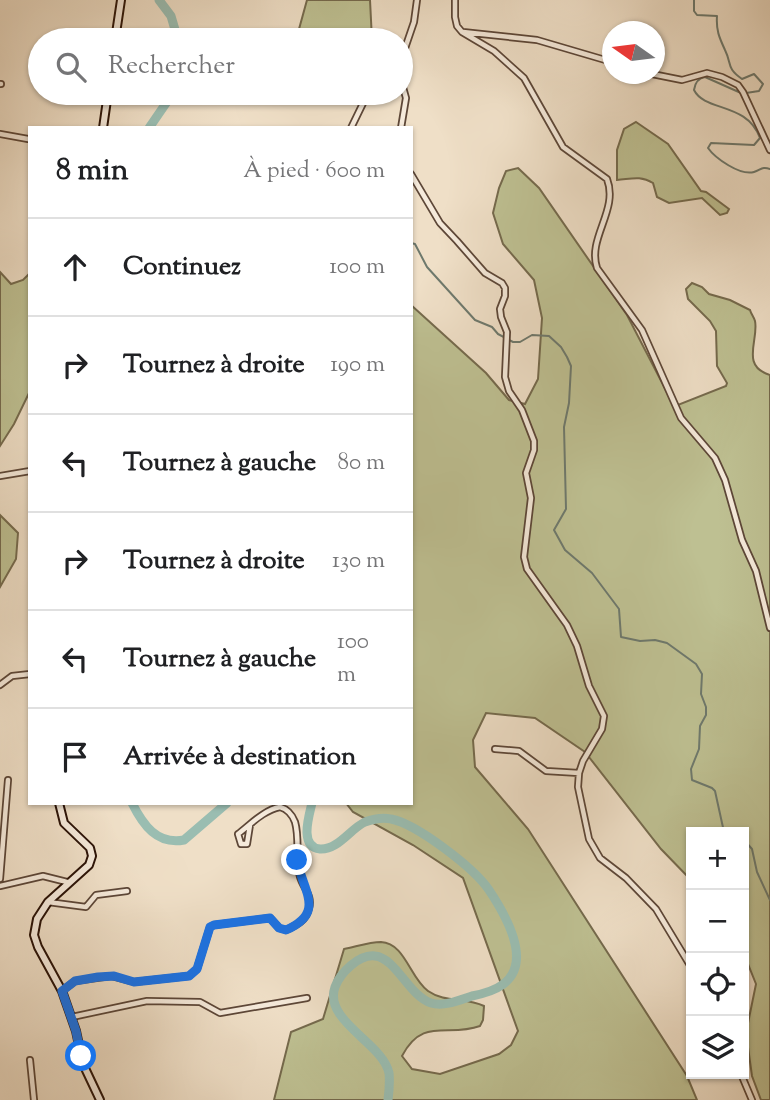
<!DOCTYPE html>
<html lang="fr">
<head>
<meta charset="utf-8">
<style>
	:root { --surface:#fff; --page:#f2f2f2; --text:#202124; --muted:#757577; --line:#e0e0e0 }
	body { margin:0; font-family:"Sorts Mill Goudy",serif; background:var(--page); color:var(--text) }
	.controls { position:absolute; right:21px; bottom:21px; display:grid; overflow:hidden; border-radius:0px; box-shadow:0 2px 5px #0004 }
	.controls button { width:63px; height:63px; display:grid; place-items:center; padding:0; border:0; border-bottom:2px solid var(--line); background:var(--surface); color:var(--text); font:35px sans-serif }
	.compass { position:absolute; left:602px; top:21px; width:63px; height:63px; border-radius:50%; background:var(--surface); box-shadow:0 2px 5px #0004; rotate:284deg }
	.stop { position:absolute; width:21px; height:21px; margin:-16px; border:5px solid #1a73e8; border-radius:50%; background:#fff }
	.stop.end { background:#1a73e8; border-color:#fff; box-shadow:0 2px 7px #0008 }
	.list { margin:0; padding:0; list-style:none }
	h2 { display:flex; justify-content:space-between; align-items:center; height:91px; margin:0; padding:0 28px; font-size:30px }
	h2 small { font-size:23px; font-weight:400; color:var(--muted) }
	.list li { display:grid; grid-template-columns:46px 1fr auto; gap:21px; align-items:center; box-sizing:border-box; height:98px; padding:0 28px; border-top:2px solid var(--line) }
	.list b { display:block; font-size:26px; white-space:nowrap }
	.list em { font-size:23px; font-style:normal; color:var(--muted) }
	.icon { flex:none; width:38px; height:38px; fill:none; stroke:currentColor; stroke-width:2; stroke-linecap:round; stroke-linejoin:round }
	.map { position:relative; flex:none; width:770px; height:1100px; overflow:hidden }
	.search { position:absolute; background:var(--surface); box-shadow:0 2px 5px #0004; left:28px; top:28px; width:385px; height:77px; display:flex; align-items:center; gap:18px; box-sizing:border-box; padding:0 24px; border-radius:38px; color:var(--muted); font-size:26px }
	.panel { position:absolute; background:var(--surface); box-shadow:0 2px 5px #0004; left:28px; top:126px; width:385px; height:679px; border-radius:0px }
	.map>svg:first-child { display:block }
</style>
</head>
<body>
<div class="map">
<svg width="770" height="1100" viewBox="0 0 770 1100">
	<rect width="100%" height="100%" fill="#efdfc7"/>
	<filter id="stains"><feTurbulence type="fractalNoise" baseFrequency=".00286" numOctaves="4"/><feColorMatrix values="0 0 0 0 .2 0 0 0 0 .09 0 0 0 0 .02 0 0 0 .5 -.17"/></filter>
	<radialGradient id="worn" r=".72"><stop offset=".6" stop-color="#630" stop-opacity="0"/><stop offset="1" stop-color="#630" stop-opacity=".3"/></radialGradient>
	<path fill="#bec092" stroke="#756a4d" stroke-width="2" d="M307,0H370L372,40H296Z
		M636,122L668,144L701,191L706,192L729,209L727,213L720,215L702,198L669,203L657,197L653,183C640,175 631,179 617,180V150L624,129Z
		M518,168L539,188L627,315L672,402L678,405L726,386L727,383L717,366L716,331L710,321L688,299L686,289L692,283L702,287L709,294L730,300L750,310C751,314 754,317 755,321C759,340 740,366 770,375V1100H761L752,1076L746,1033L756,984L744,954V832H691V880L661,849L585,752L535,718L486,713L473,740L475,767L528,829L687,1076L697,1100H274L291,1032L323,1019L344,949C355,947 369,942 381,942C405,943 410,978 428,991C445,1003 466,997 484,1006L483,1020L480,1026C448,1038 423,1016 402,1056L412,1069L440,1074L499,1054L511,1045L518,1031L463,878L413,845L353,812L346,803H411V305L486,373L509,400L525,404L538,379L542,318L534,280L503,244L493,213L499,188L506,171Z
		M0,272L11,284L23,280L30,273V391L14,424L0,446Z
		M0,515L18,533L16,559L0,587Z"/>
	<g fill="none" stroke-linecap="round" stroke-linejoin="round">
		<path stroke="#6e796d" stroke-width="2" d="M694,0V11L697,15L717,16C716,30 719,37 725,50C732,64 726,68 742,79L754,74L763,84L759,91L746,93
			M741,93L705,77C698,78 695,83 694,90C705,112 747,102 760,138L754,145L711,143L708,148C715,158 740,176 754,172C761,170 762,166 770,169
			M411,243L415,244L427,267L475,320L492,327L498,334L513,342H520L532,335L549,336L561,347L567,357L571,366L569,403L564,427L566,509L554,530L565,550L592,573L619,609L621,637L640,641L655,640L667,643L696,664L702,674L701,694L706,707V715L700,726L699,749L691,769L692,780L712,788L715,791L724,832
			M744,840L752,849L757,872L770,900"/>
		<path stroke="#9abdb1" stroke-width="9" d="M159,0L171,16L178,40
			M149,128L173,93
			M132,803C143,825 157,845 184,840L227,803
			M312,803C309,816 299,847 320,849C338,850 350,829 365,822C373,819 383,817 391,819C417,824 474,868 489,890C505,914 534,963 502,985C494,991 482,994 472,996C460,1000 444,1007 431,1003C409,996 396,958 375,956C359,954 340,973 335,987C323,1021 383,1043 389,1073C390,1082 389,1092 388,1100"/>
		<defs>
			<path id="minor" d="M455,0V17L457,26L462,32L494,51L524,78L563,147L607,179C619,210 587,238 597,268L642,330L681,418L715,458L725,480L742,540L756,571L770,628
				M463,32L537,40L612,62
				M401,60L414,22L417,0
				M652,74L682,80L707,73L722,77L738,85L743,92L770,150
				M0,84H1
				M351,128L368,93
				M401,128L406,98L401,80
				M0,134L28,139
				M411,174L440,223L457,241L485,273L502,283L505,288V296L500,309L501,317L507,332L505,377L509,391L522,410L534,441V450L526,473L531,498L524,557L527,569L567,625L577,646L589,686L604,716L602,729L583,761L579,773L578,787L589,839L600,858L626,878L656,909L691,967
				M0,476L30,471
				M0,685L12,676L30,674
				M495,749L519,751L546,771L579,773
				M0,879L8,780
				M0,886L43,876L67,882
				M48,902L86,907L96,895L127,891
				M62,991L75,981L111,976L134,982L189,976L197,969L210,927L214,925L270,918L279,928L286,930C297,925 306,921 309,908C313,896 303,888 300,877C295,859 300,839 295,822C292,814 287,809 280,807C264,810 251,824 238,834L241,844H247L250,825
				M72,1017L147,1001L200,1002L220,1013L307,998
				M30,1060L34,1100
				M741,1074L752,1100"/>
			<path id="secondary" d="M115,40L121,0
				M103,128L108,93
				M59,803L64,823L90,848L92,856L89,865L48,902L37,919L34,935L38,947L62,991L76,1031L83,1064L100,1100"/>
		</defs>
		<use href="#minor" stroke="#5d4738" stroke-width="8"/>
		<use href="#secondary" stroke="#2c1408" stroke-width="10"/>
		<use href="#minor" stroke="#f5eadb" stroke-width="4.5"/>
		<use href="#secondary" stroke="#f5eadb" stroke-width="6"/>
	</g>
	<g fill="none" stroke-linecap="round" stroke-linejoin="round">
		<path stroke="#1a73e8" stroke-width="9" d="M81,1056L76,1031L62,991L75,981L98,977L114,976L134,982L189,976L197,969L210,927L214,925L270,918L279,928L286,930C326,912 303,892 297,860"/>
	</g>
	<rect width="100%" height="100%" filter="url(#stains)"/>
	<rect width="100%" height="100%" fill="url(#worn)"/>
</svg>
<div class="controls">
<button>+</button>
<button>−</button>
<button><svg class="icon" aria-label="locate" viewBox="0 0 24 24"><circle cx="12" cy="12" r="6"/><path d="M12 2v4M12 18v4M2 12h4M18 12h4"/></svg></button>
<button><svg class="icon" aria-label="layers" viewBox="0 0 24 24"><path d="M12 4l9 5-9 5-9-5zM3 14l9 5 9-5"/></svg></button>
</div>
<svg class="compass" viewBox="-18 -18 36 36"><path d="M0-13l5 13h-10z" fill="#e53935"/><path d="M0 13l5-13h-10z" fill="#757577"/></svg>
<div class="stop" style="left:81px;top:1056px"></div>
<div class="stop end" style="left:297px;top:860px"></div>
<div class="search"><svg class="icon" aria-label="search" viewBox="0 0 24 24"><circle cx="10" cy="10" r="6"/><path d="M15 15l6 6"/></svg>Rechercher</div>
<section class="panel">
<h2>8 min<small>À pied · 600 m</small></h2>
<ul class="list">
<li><svg class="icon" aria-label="ahead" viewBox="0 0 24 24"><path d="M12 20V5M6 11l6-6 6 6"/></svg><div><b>Continuez</b></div><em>100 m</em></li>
<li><svg class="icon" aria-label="right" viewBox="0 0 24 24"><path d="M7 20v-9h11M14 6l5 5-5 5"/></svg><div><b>Tournez à droite</b></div><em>190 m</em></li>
<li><svg class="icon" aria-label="left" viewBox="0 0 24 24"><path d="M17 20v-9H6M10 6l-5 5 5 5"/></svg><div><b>Tournez à gauche</b></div><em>80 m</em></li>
<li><svg class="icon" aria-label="right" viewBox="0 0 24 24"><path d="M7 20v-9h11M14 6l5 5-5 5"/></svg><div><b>Tournez à droite</b></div><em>130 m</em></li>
<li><svg class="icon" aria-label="left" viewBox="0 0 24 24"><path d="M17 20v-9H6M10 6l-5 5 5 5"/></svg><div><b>Tournez à gauche</b></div><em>100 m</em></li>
<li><svg class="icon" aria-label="arrive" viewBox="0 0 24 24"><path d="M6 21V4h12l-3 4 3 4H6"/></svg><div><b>Arrivée à destination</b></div></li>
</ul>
</section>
</div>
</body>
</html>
